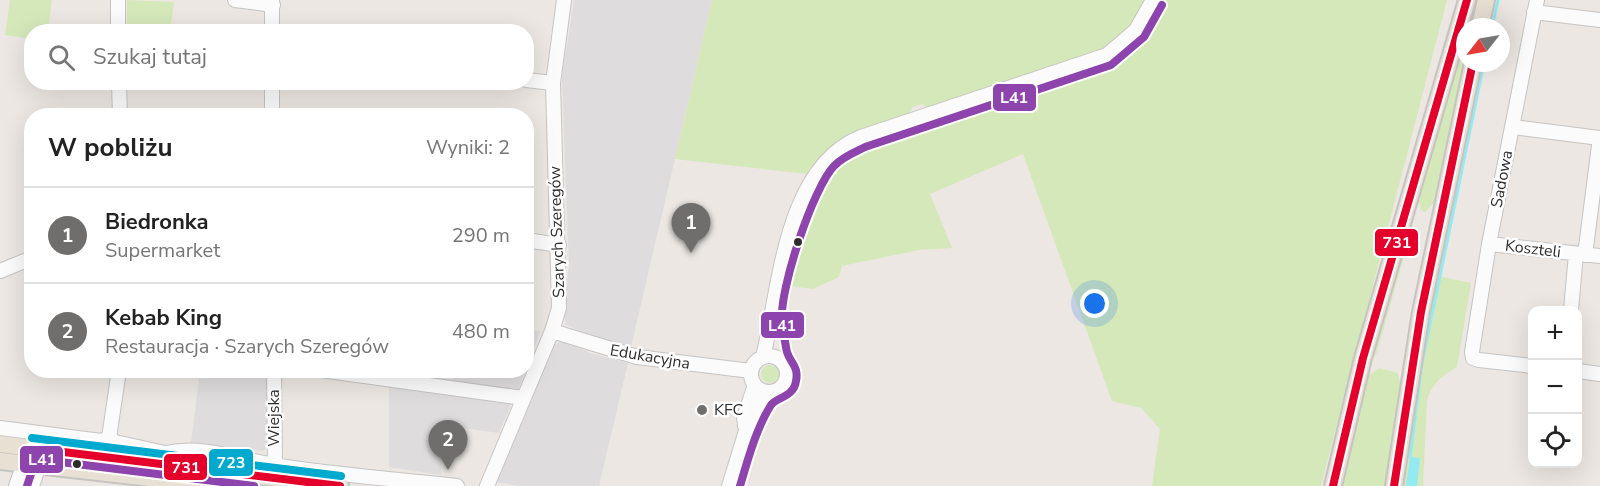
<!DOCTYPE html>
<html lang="pl">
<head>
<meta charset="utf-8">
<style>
	:root { --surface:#fff; --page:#f2f2f2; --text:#222; --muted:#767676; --line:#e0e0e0; --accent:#706e6c }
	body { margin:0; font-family:"Nunito Sans",sans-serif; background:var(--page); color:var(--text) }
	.controls { position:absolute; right:18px; bottom:18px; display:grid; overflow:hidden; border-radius:12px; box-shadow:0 6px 24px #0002 }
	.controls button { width:54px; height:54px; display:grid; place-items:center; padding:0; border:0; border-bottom:2px solid var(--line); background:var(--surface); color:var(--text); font:30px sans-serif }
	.compass { position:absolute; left:1456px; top:18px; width:54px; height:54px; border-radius:50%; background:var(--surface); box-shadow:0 6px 24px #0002; rotate:239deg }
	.you { position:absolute; left:1095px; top:304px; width:21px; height:21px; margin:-15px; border:4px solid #fff; border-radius:50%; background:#1a73e8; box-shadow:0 0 0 9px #1a73e833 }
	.badge { display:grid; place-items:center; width:39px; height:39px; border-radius:50%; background:var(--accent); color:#fff; font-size:20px; font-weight:700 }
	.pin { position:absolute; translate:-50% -50px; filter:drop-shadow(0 2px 3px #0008) }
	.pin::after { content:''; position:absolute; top:32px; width:21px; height:18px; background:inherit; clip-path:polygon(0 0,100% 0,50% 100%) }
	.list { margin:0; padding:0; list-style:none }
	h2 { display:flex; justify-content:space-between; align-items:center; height:78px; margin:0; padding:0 24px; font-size:26px }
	h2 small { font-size:20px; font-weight:400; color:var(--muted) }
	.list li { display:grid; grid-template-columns:39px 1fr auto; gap:18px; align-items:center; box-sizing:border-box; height:96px; padding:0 24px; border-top:2px solid var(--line) }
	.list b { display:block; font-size:22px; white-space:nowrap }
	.list p { margin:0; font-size:20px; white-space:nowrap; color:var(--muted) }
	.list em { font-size:20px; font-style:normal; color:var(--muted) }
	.icon { flex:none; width:33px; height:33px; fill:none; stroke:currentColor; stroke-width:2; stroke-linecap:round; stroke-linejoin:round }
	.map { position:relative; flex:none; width:1600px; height:486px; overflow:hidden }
	.search { position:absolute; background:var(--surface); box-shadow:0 6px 24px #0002; left:24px; top:24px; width:510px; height:66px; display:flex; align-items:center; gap:15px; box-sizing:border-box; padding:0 21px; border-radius:24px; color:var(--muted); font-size:22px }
	.panel { position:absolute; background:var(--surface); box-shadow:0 6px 24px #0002; left:24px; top:108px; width:510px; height:270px; border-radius:24px }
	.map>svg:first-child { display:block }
</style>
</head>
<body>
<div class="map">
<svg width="1600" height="486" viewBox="0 0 1600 486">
	<rect width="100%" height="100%" fill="#ece7e2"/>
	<path fill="#dfdcde" d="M574,0H712L631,347L598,338L566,325L563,310L569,267L562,76Z
		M527,329L540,331L527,369L526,329Z
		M563,341L590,353L628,363L599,486H519L497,482L554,345Z
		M200,371H267V448L263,451L191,443Z
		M454,371H526L517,392L452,383Z
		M389,384L513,400L499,433L456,427L454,445L442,443L441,475L389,467Z"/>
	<path fill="#d5e8ba" d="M10,0H52L48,31L32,32L31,39L5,35Z
		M127,0L174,2L170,31H127Z
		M712,0H1146C1133,23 1121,39 1097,52L930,109L922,104L913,107L908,116C866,130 834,136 807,174L675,159Z
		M1165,0H1447L1321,486H1152L1160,429L1141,408L1112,401L1023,154L930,194L952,248L919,250L842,266L839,277L813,289L791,286L819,190L831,173L856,151L1112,65C1136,51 1159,29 1165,0Z
		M1470,0H1480L1474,27H1465V63L1439,194L1434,203L1425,212L1421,210L1417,192Z
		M1412,218V228L1377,352L1374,358L1370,357Z
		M1434,275L1471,283L1457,367C1442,376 1432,383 1427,400L1423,486H1400Z
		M761 374a9 9 0 1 1 18 0a9 9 0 1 1-18 0Z
		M1379,368L1398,373L1402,393L1388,486H1341L1365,383L1368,376Z"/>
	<path fill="#93eaf1" d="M1410,457L1420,458L1417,486H1406Z"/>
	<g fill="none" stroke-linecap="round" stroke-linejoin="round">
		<path stroke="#93eaf1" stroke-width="3" d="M1492,27L1498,0
			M1410,457L1422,363L1484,63"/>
		<defs>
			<path id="minor" d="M118,0V32
				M235,0L273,5
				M1534,12L1600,20
				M272,32V0
				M526,80L553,83
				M119,82L120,116
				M272,82V116
				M1513,127L1600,138
				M526,240L559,245
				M1489,244L1600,256
				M1585,255L1600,138
				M0,271L32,258
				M1571,310L1576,254
				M552,331L637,357L751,371
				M751 374a18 18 0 1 1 36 0a18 18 0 1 1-36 0Z
				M763,357C780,288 784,168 861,137L1107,55L1136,30L1153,0
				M1532,366L1479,360L1473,358L1472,352L1489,244L1537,0
				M274,370L275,465
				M321,370L523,398
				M1578,371L1600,374
				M745,426L744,417L755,385
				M0,428L101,441L109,438
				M109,438L115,442L174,455
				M109,438L119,370
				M166,453C203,445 238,459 274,465C334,475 396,479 457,486
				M16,486L27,455
				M32,486L39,465L35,457
				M487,486L552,331L559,308L553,83L564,0
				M729,486L745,434L767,392"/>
			<path id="major" d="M1480,27L1486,0
				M0,444L340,486
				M0,461L222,486
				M1333,486L1363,358L1467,0
				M1394,486L1421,312L1473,63"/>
		</defs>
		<use href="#minor" stroke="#c5c4c3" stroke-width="16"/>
		<use href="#major" stroke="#c6c4c3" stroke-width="20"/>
		<use href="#minor" stroke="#fcfbfb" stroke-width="14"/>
		<use href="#major" stroke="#e9e0d4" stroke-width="16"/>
		<defs>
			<path id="bus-1" d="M31,448L340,486
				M1333,486L1363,358L1467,0
				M1394,486L1421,312L1472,67"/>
			<path id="bus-2" d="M27,486L36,459L254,486
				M740,486C748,459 756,429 771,405C777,397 794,397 796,381C799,366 790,363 787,352C786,348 782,325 782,321C779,290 813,188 834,166C842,157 855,152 865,147L1111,65L1144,37L1162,5"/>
			<path id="bus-3" d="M32,438L341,476"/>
		</defs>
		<use href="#bus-1" stroke="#fff" stroke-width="12"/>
		<use href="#bus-2" stroke="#fff" stroke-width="12"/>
		<use href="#bus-3" stroke="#fff" stroke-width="12"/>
		<use href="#bus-1" stroke="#e4002b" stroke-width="8"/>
		<use href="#bus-2" stroke="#8e44ad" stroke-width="8"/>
		<use href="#bus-3" stroke="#00a9ce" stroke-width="8"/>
	</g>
	<g fill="#2d2d2d" stroke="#fff" stroke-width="2">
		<circle cx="798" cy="242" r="5"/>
		<circle cx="77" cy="464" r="5"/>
	</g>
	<circle fill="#706e6c" stroke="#fff" stroke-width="2" cx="702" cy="410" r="6"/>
	<g text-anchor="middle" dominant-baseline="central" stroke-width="5" stroke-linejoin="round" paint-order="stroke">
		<g font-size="16" fill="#2d2d2d" stroke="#fff">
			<text transform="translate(1502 179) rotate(-79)">Sadowa</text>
			<text transform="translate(557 232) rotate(-92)">Szarych Szeregów</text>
			<text transform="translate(1533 249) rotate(7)">Koszteli</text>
			<text transform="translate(650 357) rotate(10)">Edukacyjna</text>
			<text transform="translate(274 418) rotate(-90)">Wiejska</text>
		</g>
		<g font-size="16" fill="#2d2d2d" stroke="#fff" text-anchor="start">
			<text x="714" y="410">KFC</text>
		</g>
	</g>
	<g stroke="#fff" stroke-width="2">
		<rect x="992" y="83" width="45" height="29" rx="6" fill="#8e44ad"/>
		<rect x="1374" y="228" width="45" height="29" rx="6" fill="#e4002b"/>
		<rect x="760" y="311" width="45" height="28" rx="6" fill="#8e44ad"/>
		<rect x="19" y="445" width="45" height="29" rx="6" fill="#8e44ad"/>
		<rect x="208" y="448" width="46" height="29" rx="6" fill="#00a9ce"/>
		<rect x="163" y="453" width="45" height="28" rx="6" fill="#e4002b"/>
	</g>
	<g font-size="16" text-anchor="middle" font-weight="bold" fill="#fff">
		<text x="1014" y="103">L41</text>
		<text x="1397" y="248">731</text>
		<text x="782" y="331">L41</text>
		<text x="42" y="465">L41</text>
		<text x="231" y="468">723</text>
		<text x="186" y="473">731</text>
	</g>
</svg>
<div class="controls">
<button>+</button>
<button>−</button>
<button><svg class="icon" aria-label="locate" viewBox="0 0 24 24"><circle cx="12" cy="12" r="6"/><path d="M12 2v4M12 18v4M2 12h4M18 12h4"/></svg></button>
</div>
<svg class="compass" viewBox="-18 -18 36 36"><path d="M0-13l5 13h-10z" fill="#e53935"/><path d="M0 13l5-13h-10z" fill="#767676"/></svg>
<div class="you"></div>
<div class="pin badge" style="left:691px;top:253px">1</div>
<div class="pin badge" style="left:448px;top:470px">2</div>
<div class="search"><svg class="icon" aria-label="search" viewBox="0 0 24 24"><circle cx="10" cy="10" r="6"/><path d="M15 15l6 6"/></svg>Szukaj tutaj</div>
<section class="panel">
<h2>W pobliżu<small>Wyniki: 2</small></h2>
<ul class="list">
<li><span class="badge">1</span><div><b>Biedronka</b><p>Supermarket</p></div><em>290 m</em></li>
<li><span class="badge">2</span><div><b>Kebab King</b><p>Restauracja · Szarych Szeregów</p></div><em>480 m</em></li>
</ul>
</section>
</div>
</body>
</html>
